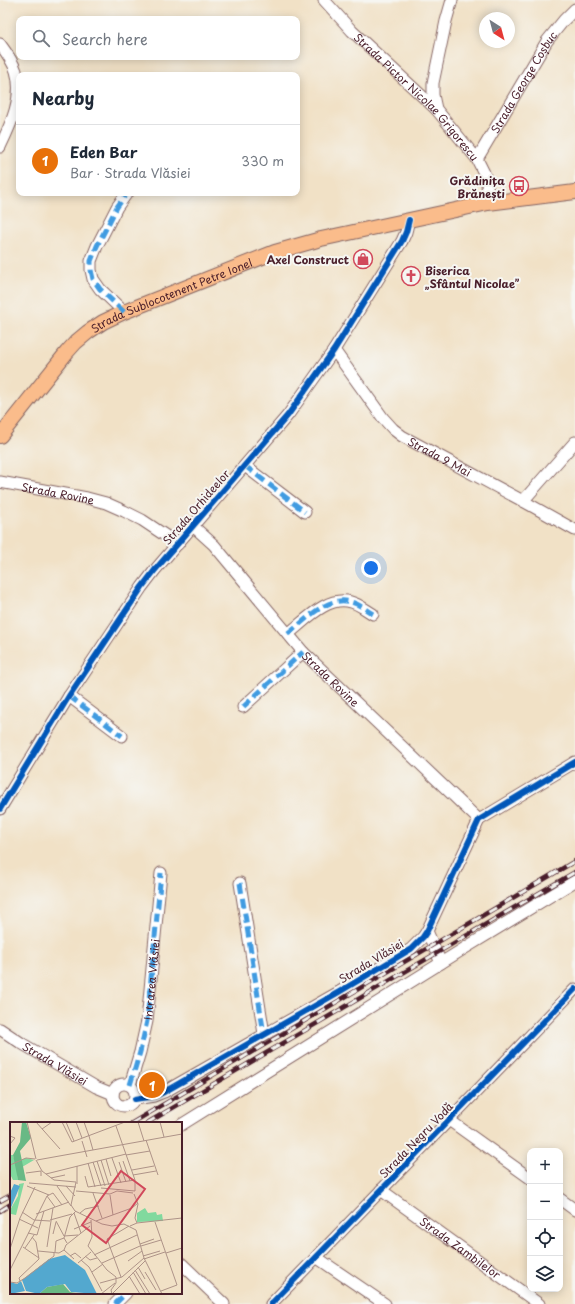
<!DOCTYPE html>
<html lang="en">
<head>
<meta charset="utf-8">
<style>
	:root { --surface:#fff; --page:#f6f6f7; --text:#1f2937; --muted:#747a83; --line:#e0e1e3; --accent:#d1495b }
	body { margin:0; font-family:"Playpen Sans",sans-serif; background:var(--page); color:var(--text) }
	.controls { position:absolute; right:12px; bottom:12px; display:grid; overflow:hidden; border-radius:8px; box-shadow:0 2px 10px #0003 }
	.controls button { width:36px; height:36px; display:grid; place-items:center; padding:0; border:0; border-bottom:1px solid var(--line); background:var(--surface); color:var(--text); font:20px sans-serif }
	.compass { position:absolute; left:479px; top:12px; width:36px; height:36px; border-radius:50%; background:var(--surface); box-shadow:0 2px 10px #0003; rotate:144deg }
	.you { position:absolute; left:371px; top:568px; width:14px; height:14px; margin:-10px; border:3px solid #fff; border-radius:50%; background:#1a73e8; box-shadow:0 0 0 6px #1a73e833 }
	.badge { display:grid; place-items:center; width:26px; height:26px; border-radius:50%; background:var(--accent); color:#fff; font-size:13px; font-weight:700 }
	.pin { position:absolute; translate:-50% -50%; border:2px solid #fff; box-shadow:0 1px 4px #0006 }
	.list { margin:0; padding:0; list-style:none }
	h2 { display:flex; justify-content:space-between; align-items:center; height:52px; margin:0; padding:0 16px; font-size:17px }
	h2 small { font-size:13px; font-weight:400; color:var(--muted) }
	.list li { display:grid; grid-template-columns:26px 1fr auto; gap:12px; align-items:center; box-sizing:border-box; height:72px; padding:0 16px; border-top:1px solid var(--line) }
	.list b { display:block; font-size:15px; white-space:nowrap }
	.list p { margin:0; font-size:13px; white-space:nowrap; color:var(--muted) }
	.list em { font-size:13px; font-style:normal; color:var(--muted) }
	.icon { flex:none; width:22px; height:22px; fill:none; stroke:currentColor; stroke-width:2; stroke-linecap:round; stroke-linejoin:round }
	.map { position:relative; flex:none; width:575px; height:1304px; overflow:hidden }
	.search { position:absolute; background:var(--surface); box-shadow:0 2px 10px #0003; left:16px; top:16px; width:284px; height:44px; display:flex; align-items:center; gap:10px; box-sizing:border-box; padding:0 14px; border-radius:8px; color:var(--muted); font-size:15px }
	.panel { position:absolute; background:var(--surface); box-shadow:0 2px 10px #0003; left:16px; top:72px; width:284px; height:124px; border-radius:8px }
	.map>svg:first-child { display:block }
</style>
</head>
<body>
<div class="map">
<svg width="575" height="1304" viewBox="0 0 575 1304">
	<rect width="100%" height="100%" fill="#f6f6f2"/>
	<filter id="ink" filterUnits="userSpaceOnUse"><feTurbulence type="fractalNoise" baseFrequency=".025" numOctaves="2"/><feDisplacementMap in="SourceGraphic" scale="8" xChannelSelector="R" yChannelSelector="G"/><feConvolveMatrix kernelMatrix="1 2 1 2 8 2 1 2 1" color-interpolation-filters="sRGB"/></filter>
	<filter id="wash" filterUnits="userSpaceOnUse"><feTurbulence type="fractalNoise" baseFrequency=".012" numOctaves="4" result="noise"/><feDisplacementMap in="SourceGraphic" scale="16" xChannelSelector="R" yChannelSelector="G"/><feGaussianBlur stdDeviation="0.9" result="paint"/><feColorMatrix in="noise" values="0 0 0 0 0 0 0 0 0 0 0 0 0 0 0 0 0 1.4 0 .05"/><feComposite in="paint" operator="in"/></filter>
	<g filter="url(#wash)">
		<rect width="100%" height="100%" fill="#f1e1c6"/>
	</g>
	<g filter="url(#ink)">
		<g fill="none" stroke-linecap="round" stroke-linejoin="round">
			<defs>
				<g id="minor">
					<path id="s1" d="M324,0L352,31L436,109L477,159L484,173L487,182L488,203"/>
					<path d="M0,44C6,52 13,62 16,71C24,97 11,124 0,147"/>
					<path d="M436,109L433,95V83L446,21L452,0"/>
					<path id="s2" d="M477,159L547,41L564,20L575,9"/>
					<path d="M124,312L100,289L93,279L91,270V261L97,246L117,207L127,193"/>
					<path id="s3" d="M334,350L383,418L393,429L402,436L523,501L575,530"/>
					<path d="M245,466L305,512"/>
					<path id="s4" d="M0,482L87,498L106,503L124,511L142,520L178,544"/>
					<path d="M523,501L575,442"/>
					<path id="s5" d="M193,526L214,545L303,652L479,820"/>
					<path d="M288,634C305,621 327,595 351,602C359,604 366,610 373,614"/>
					<path d="M69,696L122,736"/>
					<path d="M243,707L303,652"/>
					<path d="M0,809L69,696L142,587L155,570L288,415L334,350L402,241L406,232L409,220"/>
					<path d="M240,883L264,1034"/>
					<path d="M427,931L441,963"/>
					<path id="s6" d="M0,1029L21,1043L96,1087L113,1094"/>
					<circle cx="124" cy="1095" r="11"/>
					<path id="s7" d="M130,1085L140,1052L147,1021L161,873"/>
					<path d="M135,1099L154,1096L164,1092L339,992L411,949L423,937L427,931L479,820L575,762"/>
					<path d="M449,1120L530,1178"/>
					<path d="M181,1125L465,948L575,881"/>
					<path id="s8" d="M381,1190L539,1304"/>
					<path d="M560,1199L575,1210"/>
					<path d="M316,1257L385,1304"/>
					<path d="M181,1263L224,1304"/>
					<path d="M115,1304L126,1293"/>
					<path d="M271,1304L449,1120L575,989"/>
				</g>
				<g id="major">
					<path id="s9" d="M0,436L67,352L76,342L88,332L103,322L124,312L275,252L321,239L488,203L575,192"/>
				</g>
			</defs>
			<use href="#minor" stroke="#846361" stroke-width="13"/>
			<use href="#major" stroke="#846361" stroke-width="16"/>
			<use href="#minor" stroke="#fff" stroke-width="11"/>
			<use href="#major" stroke="#fabc8b" stroke-width="14"/>
			<defs>
				<path id="rail" d="M132,1123L575,861
					M147,1123L575,872
					M0,1201L11,1195
					M0,1211L11,1204"/>
			</defs>
			<use href="#rail" stroke="#4a1f2b" stroke-width="4.5"/>
			<use href="#rail" stroke="#f6f6f2" stroke-width="3" stroke-dasharray="9" stroke-linecap="butt"/>
			<path stroke="#409be1" stroke-width="5" stroke-dasharray="10 5" stroke-linecap="butt" d="M124,312L100,289L93,279L91,270V261L97,246L117,207L127,193
				M245,466L305,512
				M288,634C305,621 327,595 351,602C359,604 366,610 373,614
				M69,696L122,736
				M243,707L303,652
				M240,883L264,1034
				M130,1085L140,1052L147,1021L161,873
				M115,1304L126,1293"/>
			<defs>
				<path id="cycleway" d="M0,809L69,696L142,587L155,570L288,415L334,350L402,241L406,232L409,220
					M135,1099L154,1096L164,1092L339,992L411,949L423,937L427,931L479,820L575,762
					M271,1304L449,1120L575,989"/>
			</defs>
			<use href="#cycleway" stroke="#f6f6f2" stroke-width="8"/>
			<use href="#cycleway" stroke="#0057b8" stroke-width="6"/>
		</g>
	</g>
	<defs>
		<symbol id="bus-ring" viewBox="-11 -11 22 22"><circle r="9.5" fill="#f6f6f2" stroke="#d1495b" stroke-width="1.5"/><path d="M-5-6H5V4H4V6H2V4H-2V6H-4V4H-5ZM-3.5-4V0h7V-4ZM-3.5 1.2v1.5H-2V1.2ZM2 1.2v1.5H3.5V1.2Z" fill="#d1495b"/></symbol>
		<symbol id="shop-ring" viewBox="-11 -11 22 22"><circle r="9.5" fill="#f6f6f2" stroke="#d1495b" stroke-width="1.5"/><path d="M-5-2.5h2.3a2.7 3.5 0 0 1 5.4 0H5L5.5 6h-11ZM-1.5-2.5h3a1.5 2.3 0 0 0-3 0Z" fill="#d1495b"/></symbol>
		<symbol id="church-ring" viewBox="-11 -11 22 22"><circle r="9.5" fill="#f6f6f2" stroke="#d1495b" stroke-width="1.5"/><path d="M-1.2-6h2.4v3.5h3.3v2.4h-3.3V6h-2.4V-.1h-3.3v-2.4h3.3Z" fill="#d1495b"/></symbol>
	</defs>
	<g fill-rule="evenodd">
		<use href="#bus-ring" x="508" y="175" width="22" height="22"/>
		<use href="#shop-ring" x="352" y="248" width="22" height="22"/>
		<use href="#church-ring" x="400" y="265" width="22" height="22"/>
	</g>
	<g text-anchor="middle" dominant-baseline="central" stroke-width="4" stroke-linejoin="round" paint-order="stroke">
		<g font-size="11" fill="#4a1f2b" stroke="#f6f6f2">
			<text stroke="none"><textPath href="#s2" startOffset="90">Strada George Coșbuc</textPath></text>
			<text stroke="none"><textPath href="#s1" startOffset="134">Strada Pictor Nicolae Grigorescu</textPath></text>
			<text stroke="none"><textPath href="#s9" startOffset="228">Strada Sublocotenent Petre Ionel</textPath></text>
			<text stroke="none"><textPath href="#s3" startOffset="153">Strada 9 Mai</textPath></text>
			<text stroke="none"><textPath href="#s4" startOffset="59">Strada Rovine</textPath></text>
			<text transform="translate(196 507) rotate(-49)">Strada Orhideelor</text>
			<text stroke="none"><textPath href="#s5" startOffset="206">Strada Rovine</textPath></text>
			<text transform="translate(371 961) rotate(-31)">Strada Vlăsiei</text>
			<text stroke="none"><textPath href="#s7" startOffset="108">Intrarea Vlăsiei</textPath></text>
			<text stroke="none"><textPath href="#s6" startOffset="65">Strada Vlăsiei</textPath></text>
			<text transform="translate(416 1140) rotate(-46)">Strada Negru Vodă</text>
			<text stroke="none"><textPath href="#s8" startOffset="98">Strada Zambilelor</textPath></text>
		</g>
		<g font-size="11" font-weight="bold" fill="#4a1f2b" stroke="#f6f6f2" text-anchor="end">
			<text x="505" y="180">Grădinița<tspan x="505" dy="13">Brănești</tspan></text>
			<text x="349" y="259">Axel Construct</text>
			<text x="425" y="270" text-anchor="start">Biserica<tspan x="425" dy="13">„Sfântul Nicolae”</tspan></text>
		</g>
	</g>
	<g transform="translate(10 1122)">
		<rect width="172" height="172" fill="#f1e1c6"/>
		<path d="M0,33H3L5,40L16,36L24,38L7,48L8,58H3L0,52ZM14,61L6,93L1,92L0,95V88L8,74L9,62ZM135,86L138,91L146,90L147,93L152,92L153,99L127,100V91Z" fill="#81d99e"/>
		<path d="M12,0H16L21,16L10,29L16,59L8,58L3,33L10,20ZM53,162L60,170L72,172H29L37,165Z" fill="#68b985"/>
		<path d="M4,62L10,64L0,88V71ZM55,133L75,148L87,172L61,170L55,162L37,165L29,172L16,169L12,158L39,137ZM11,159L15,169L0,172V160L7,162Z" fill="#53a8cf"/>
		<path fill="none" stroke="#ae9388" stroke-width="1" d="M17,0L26,37M26,0L50,27M52,0L62,20M56,0L64,19M66,0L72,16M74,0L79,14M128,0L134,19M150,0L154,15M32,7L42,0M0,14L5,16L0,22M79,14L83,28M136,18L148,53M72,19L77,35M62,20L115,0M116,33L140,29M102,36L111,61M96,37L101,54M26,38L32,49L44,58L66,60L61,83L65,89L92,102L102,104L114,102L126,108L134,136L152,172M27,38L172,12M91,38L99,63M87,39L95,64M113,39L120,59M83,40L91,64M109,40L116,60M78,41L85,65M0,43L16,36L25,37M122,48L144,44M16,51L31,49V54M36,52L116,32M123,53L146,49M75,54L78,65L125,58M41,56L55,53M19,61L66,65M67,62V44M17,64L39,73M47,64L61,84M56,64L65,74M91,66L125,69V58L106,4M66,69L100,72L107,69L123,71M83,71L92,96M124,72L128,82L125,96L127,101M100,73L103,93M37,74L45,85M12,90L24,98L40,99M64,91L71,111M70,91L75,87L89,84M26,92L59,80M9,97L28,106M40,98L62,92M81,98L82,115L78,124L97,148L106,155V161L101,168L102,172M46,99L54,114L68,113M86,99L122,86L128,81M145,100L167,163L151,169M120,104L127,101L172,96M64,107L81,100M18,111L27,113L34,89M43,112L46,100M57,121L54,116L60,95L66,89M130,122L144,117M131,124L151,118M13,125L29,136M37,125L43,86M15,126L24,113M0,127L10,96L25,65M54,128L56,123L80,104M54,128L64,137M28,129L49,131L54,128M45,130L46,119L54,116M156,131L172,126M84,133L127,113M60,134L65,131L71,136M75,134L80,138L87,136M133,134L150,129M134,137L155,130M71,138L79,145L92,169M118,139L132,129M68,141L81,130M92,141L130,124M128,145L135,157M0,148L37,74L43,71L52,83M125,148L140,172M82,150L93,142M123,150L136,172M135,150L146,168M119,154L130,172M111,155L97,117L119,104M10,159L9,156L29,137L26,120L22,115M0,160L7,161L15,156L44,134V130M90,161L112,155L134,136M91,172L105,161M102,172L135,139"/>
		<path fill="#d1495b" fill-opacity="0.15" stroke="#d1495b" stroke-width="2" d="M111,49L135,67L96,121L72,103Z"/>
		<rect width="172" height="172" fill="none" stroke="#4a1f2b" stroke-width="2"/>
	</g>
</svg>
<div class="controls">
<button>+</button>
<button>−</button>
<button><svg class="icon" aria-label="locate" viewBox="0 0 24 24"><circle cx="12" cy="12" r="6"/><path d="M12 2v4M12 18v4M2 12h4M18 12h4"/></svg></button>
<button><svg class="icon" aria-label="layers" viewBox="0 0 24 24"><path d="M12 4l9 5-9 5-9-5zM3 14l9 5 9-5"/></svg></button>
</div>
<svg class="compass" viewBox="-18 -18 36 36"><path d="M0-13l5 13h-10z" fill="#e53935"/><path d="M0 13l5-13h-10z" fill="#747a83"/></svg>
<div class="you"></div>
<div class="pin badge" style="left:152px;top:1085px;background:#e8710a">1</div>
<div class="search"><svg class="icon" aria-label="search" viewBox="0 0 24 24"><circle cx="10" cy="10" r="6"/><path d="M15 15l6 6"/></svg>Search here</div>
<section class="panel">
<h2>Nearby<small></small></h2>
<ul class="list">
<li><span class="badge" style="background:#e8710a">1</span><div><b>Eden Bar</b><p>Bar · Strada Vlăsiei</p></div><em>330 m</em></li>
</ul>
</section>
</div>
</body>
</html>
